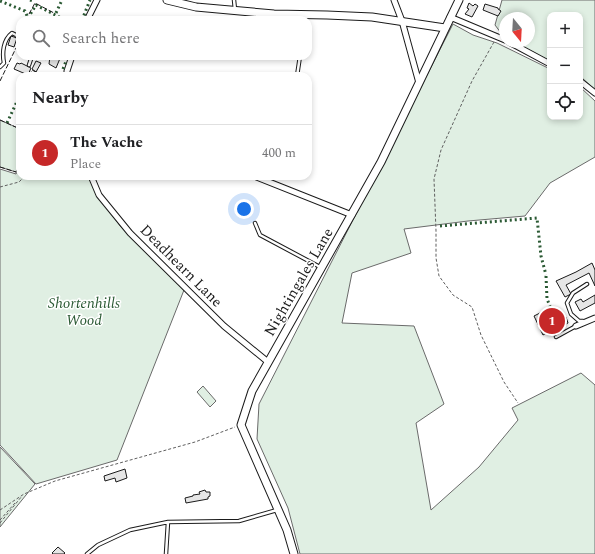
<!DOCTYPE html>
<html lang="en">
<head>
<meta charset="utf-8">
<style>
	:root { --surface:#fff; --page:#f2f2f2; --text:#202124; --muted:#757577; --line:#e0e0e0; --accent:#c62828 }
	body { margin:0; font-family:Spectral,serif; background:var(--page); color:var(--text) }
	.controls { position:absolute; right:12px; top:12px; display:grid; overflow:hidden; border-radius:8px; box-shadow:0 2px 6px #0003 }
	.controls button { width:36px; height:36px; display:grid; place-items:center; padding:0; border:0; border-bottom:1px solid var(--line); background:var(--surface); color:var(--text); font:20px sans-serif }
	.compass { position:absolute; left:499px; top:12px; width:36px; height:36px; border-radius:50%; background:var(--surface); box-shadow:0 2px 6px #0003; rotate:162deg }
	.you { position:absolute; left:244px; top:209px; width:14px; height:14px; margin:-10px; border:3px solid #fff; border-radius:50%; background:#1a73e8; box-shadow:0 0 0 6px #1a73e833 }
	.badge { display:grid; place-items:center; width:26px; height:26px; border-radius:50%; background:var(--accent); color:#fff; font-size:13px; font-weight:700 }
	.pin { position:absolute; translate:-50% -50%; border:2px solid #fff; box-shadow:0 1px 4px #0006 }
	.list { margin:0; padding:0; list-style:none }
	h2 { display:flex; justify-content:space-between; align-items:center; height:52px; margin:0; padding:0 16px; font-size:17px }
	h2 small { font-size:13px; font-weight:400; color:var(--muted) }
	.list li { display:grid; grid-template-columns:26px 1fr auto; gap:12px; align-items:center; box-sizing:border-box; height:56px; padding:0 16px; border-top:1px solid var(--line) }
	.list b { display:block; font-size:15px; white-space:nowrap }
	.list p { margin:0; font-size:13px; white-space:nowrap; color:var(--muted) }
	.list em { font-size:13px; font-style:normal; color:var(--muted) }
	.icon { flex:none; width:22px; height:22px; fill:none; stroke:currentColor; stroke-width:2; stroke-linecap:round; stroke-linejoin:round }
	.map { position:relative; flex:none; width:595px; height:554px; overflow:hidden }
	.search { position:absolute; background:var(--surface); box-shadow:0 2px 6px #0003; left:16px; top:16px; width:296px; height:44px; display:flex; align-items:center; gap:10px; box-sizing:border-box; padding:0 14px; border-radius:12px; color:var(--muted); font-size:15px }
	.panel { position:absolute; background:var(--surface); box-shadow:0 2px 6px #0003; left:16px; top:72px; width:296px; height:108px; border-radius:12px }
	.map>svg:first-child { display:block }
</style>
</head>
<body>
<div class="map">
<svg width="595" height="554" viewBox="0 0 595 554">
	<rect width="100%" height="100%" fill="#fff"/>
	<path fill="#e0efe3" stroke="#6a6a6a" d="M502,0H595V90L580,76V15H550V61L514,42H529V18H505V37H504L495,25Z
		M453,24L473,35L497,43L550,69V117H580V87L595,101V157L550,183L525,216L468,221L404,229L411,253L352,273L342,323L414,326L444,404L416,423L431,510L479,467L518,420L512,408L581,373L595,385V554H300L288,508L257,439L259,404Z
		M0,120L20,129V164L16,172L0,167Z
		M20,165V176H88L97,195L121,227L184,290L117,460L36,484L0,445V169L16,174Z
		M203,386L216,401L210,407L197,392Z
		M0,447L35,484L0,527Z"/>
	<path fill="#e6e6e6" stroke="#1a1a1a" d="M469,3L473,6L475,4L478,6L472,17L465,14L469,9L467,8Z
		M485,4L498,8V9L501,11L498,16L483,10Z
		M11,36L17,38L14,47L8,45Z
		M50,56H61L56,68L49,64Z
		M36,61L41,63L36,72L32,69Z
		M17,63L20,64L21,63L31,68L28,75L14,69Z
		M592,263L595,270V286L589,273L566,285L571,294L565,297L556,281L576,272Z
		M595,295V303L580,311L575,302L581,299L583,302Z
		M550,308L551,309H552L558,320L561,318V320L566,317L568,323L557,329L556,327L553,328L554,331L552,332L551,330L543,335L534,316Z
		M559,309L562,314L559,316L560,319L558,320L554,312Z
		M125,469L127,478L116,482L115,478L105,481L104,476Z
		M205,490L206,492H210V496L208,497V499L186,503L185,498L193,496V495L200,494L199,492Z
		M58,547L65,553L64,554H53L52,553Z"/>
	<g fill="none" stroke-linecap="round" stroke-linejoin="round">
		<defs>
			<path id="lane" d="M234,0L235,10
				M29,65L32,56
				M0,67L4,63C2,53 3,40 12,33L16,35L19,39L20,47
				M297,76L300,56
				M255,223L260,235L320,267
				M583,321H579L571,314L567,303L573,293L587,284
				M556,337L576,326
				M87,554L98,545L130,530L168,522L239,521L277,510
				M166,554L168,522"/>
			<path id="street" d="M394,0L402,21L419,83
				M450,17L505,40
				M87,20L97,0
				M509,42L550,64
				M67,76V71L72,56
				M580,81L595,93
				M91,176L99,195L130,233L224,326L268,362
				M254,176L352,215
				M576,326L595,318"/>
			<path id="secondary" d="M167,0L196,7L274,14L327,15L372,17L445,28
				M294,554L287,530L241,425L252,391L381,162L459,0"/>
		</defs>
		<use href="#lane" stroke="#1a1a1a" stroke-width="4.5"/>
		<use href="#street" stroke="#1a1a1a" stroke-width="7"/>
		<use href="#secondary" stroke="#1a1a1a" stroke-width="9"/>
		<path stroke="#5f5f5f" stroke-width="1" stroke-dasharray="3 2" stroke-linecap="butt" d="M494,42L472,81L441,150L434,179L436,231V258L439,276L453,295L472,307L481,335L504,382L518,403
			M0,187L19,182L25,176
			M0,510L24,494L55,481L195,442L235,427
			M0,520L15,503
			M0,523L22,496"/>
		<use href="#lane" stroke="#fff" stroke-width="2.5"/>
		<use href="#street" stroke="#fff" stroke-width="5"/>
		<use href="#secondary" stroke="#fff" stroke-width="7"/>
		<path stroke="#2b5a34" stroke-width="3" stroke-dasharray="2 3" stroke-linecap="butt" d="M30,0L33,1V0
			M0,1L25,11L28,18
			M56,13L62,0
			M28,18L36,5L65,20
			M82,20L90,0
			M41,56L46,59
			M63,69L68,56
			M7,123L20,95
			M440,226L537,218L541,256L546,275
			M546,276L547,299L550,306"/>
		<path stroke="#1a1a1a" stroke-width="1" stroke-dasharray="5 2" stroke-linecap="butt" d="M29,14L35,3L54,13
			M29,76L32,70L44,76
			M0,81L16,48
			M0,120L20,129
			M0,167L16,172L20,164"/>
	</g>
	<g text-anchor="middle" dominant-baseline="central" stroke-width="3" stroke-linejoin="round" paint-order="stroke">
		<g font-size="15" fill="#1a1a1a" stroke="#fff">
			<text transform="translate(181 266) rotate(45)">Deadhearn Lane</text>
			<text transform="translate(299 282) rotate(-60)">Nightingales Lane</text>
		</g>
		<g font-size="15" font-style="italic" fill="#2b5a34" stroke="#fff">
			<text x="84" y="303">Shortenhills<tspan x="84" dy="17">Wood</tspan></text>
		</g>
	</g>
</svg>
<div class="controls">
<button>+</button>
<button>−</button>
<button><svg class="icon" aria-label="locate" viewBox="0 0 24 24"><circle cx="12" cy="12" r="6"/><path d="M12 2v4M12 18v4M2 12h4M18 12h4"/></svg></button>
</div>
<svg class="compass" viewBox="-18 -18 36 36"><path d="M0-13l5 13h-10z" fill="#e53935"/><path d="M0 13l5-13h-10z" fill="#757577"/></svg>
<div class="you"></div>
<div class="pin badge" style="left:552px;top:321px">1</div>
<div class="search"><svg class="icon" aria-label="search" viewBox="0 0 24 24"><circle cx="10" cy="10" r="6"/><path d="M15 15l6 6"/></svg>Search here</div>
<section class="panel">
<h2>Nearby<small></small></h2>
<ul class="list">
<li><span class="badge">1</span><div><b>The Vache</b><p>Place</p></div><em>400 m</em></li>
</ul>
</section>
</div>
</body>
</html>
